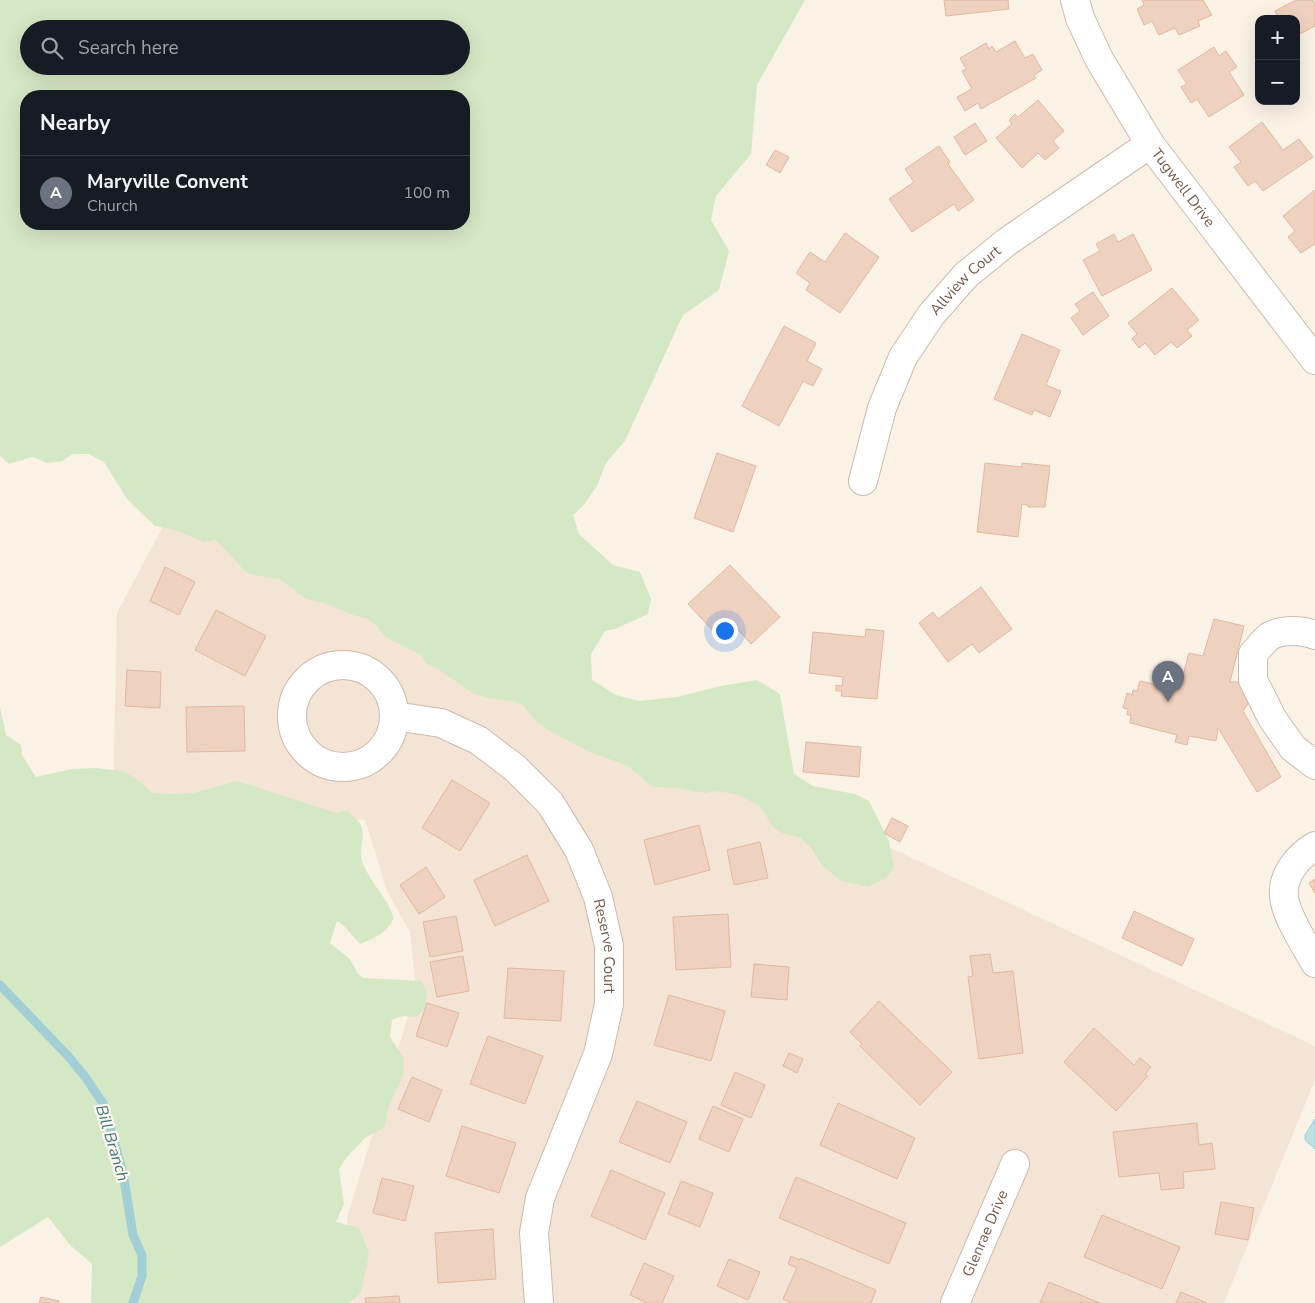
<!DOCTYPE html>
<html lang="en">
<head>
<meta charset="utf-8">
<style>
	:root { --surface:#171b24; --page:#20242c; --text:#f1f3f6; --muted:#9ea1a6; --line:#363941; --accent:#0f766e }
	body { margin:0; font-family:"Nunito Sans",sans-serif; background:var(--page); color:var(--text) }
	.controls { position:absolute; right:15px; top:15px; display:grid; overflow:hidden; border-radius:10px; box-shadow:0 5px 20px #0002 }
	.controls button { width:45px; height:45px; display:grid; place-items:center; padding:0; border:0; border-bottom:1px solid var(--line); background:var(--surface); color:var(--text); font:25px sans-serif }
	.you { position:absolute; left:724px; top:630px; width:18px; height:18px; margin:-12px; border:4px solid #fff; border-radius:50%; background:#1a73e8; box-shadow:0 0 0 8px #1a73e833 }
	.badge { display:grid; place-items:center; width:32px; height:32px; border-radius:50%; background:var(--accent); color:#fff; font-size:16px; font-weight:700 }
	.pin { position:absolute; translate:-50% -41px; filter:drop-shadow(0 1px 2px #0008) }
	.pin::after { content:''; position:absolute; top:26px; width:18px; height:15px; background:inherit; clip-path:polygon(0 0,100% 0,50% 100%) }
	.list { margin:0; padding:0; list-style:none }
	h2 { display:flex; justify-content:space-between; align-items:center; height:65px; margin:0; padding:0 20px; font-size:21px }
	h2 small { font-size:16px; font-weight:400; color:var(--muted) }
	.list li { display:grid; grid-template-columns:32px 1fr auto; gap:15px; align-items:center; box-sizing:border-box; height:75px; padding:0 20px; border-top:1px solid var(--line) }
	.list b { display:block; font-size:19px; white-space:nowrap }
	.list p { margin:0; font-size:16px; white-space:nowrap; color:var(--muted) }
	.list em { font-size:16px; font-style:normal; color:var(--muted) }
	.icon { flex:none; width:28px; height:28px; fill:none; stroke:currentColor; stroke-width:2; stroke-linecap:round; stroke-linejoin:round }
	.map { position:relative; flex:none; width:1315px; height:1303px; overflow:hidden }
	.search { position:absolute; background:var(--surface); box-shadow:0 5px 20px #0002; left:20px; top:20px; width:450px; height:55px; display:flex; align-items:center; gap:12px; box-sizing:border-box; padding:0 18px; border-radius:28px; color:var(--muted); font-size:19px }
	.panel { position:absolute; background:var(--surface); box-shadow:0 5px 20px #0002; left:20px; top:90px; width:450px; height:140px; border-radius:20px }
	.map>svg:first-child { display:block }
</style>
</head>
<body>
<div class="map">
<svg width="1315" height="1303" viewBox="0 0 1315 1303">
	<rect width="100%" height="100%" fill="#fbf2e6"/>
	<path fill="#f3e4d5" d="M179,496L878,842L1315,1046V1080L1224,1303H353L347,1218L416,990L410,932L387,891L365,820L113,797L117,613Z"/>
	<path fill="#d5e8c5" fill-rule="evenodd" d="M0,0H805L757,85L751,154L716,196L711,220L729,251L719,290L683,315L625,441L606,463L597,486L583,506L573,515L579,534L613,565L640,572L651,599L648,614L615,629L605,631L591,654L592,680L616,695L639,701L677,697L721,686L757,680L780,694L794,774L813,786L855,794L869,801L889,841L894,867L886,878L868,887L839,880L822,865L811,848L801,838L782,833L773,827L760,806L739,795L717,791L705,793L676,788L653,787L628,766L590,752L548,730L532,717L524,706L513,701L489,698L475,694L468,690L438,669L426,663L421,655L384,636L377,626L368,619L356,616L324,603L306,599L280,579L259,576L247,573L216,540L204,542L175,530L155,526L127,499L104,462L89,454H73L62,461L47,463L32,457L9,464L0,456ZM29,29H461V66H29ZM26,96H464V224H26Z
		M0,707L6,735L21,745L22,755L36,777L72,769L96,768L123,771L138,780L152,793L173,794L194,793L237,781L337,813L347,811C351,815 356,818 359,822C368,834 357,851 363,864C371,883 387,897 394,918C387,933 375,938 360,944L343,925L337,921L330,943L350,959L358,974L364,978L421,981L427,991L425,1010L415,1017L403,1016L392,1020L390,1037L404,1059L403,1076L389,1105L385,1127L365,1138L347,1157L339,1169L344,1204L336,1222L359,1228L369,1253L361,1293L349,1303H91L92,1264L70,1245L48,1217L0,1247Z"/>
	<path fill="#bce0e4" stroke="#a2cfd5" d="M1315,1119V1149L1305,1140V1135Z"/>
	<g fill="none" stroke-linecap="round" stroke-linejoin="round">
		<path stroke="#a2cfd5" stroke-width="9" d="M0,985L68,1056L86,1078L104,1105L123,1173L133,1235L142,1255V1276L133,1303"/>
	</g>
	<path fill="#efd1bf" stroke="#e1b7a1" d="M944,0H1008L1009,9L946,16Z
		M1142,0H1203L1212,15L1198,21L1200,26L1179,35L1175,28L1159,35L1152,21L1144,25L1137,9L1144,5Z
		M1296,0H1313L1315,3V26L1296,36V19H1279L1275,11Z
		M1015,41L1025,58L1033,54L1042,70L1034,75L1036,78L981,109L978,103L965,111L957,97L972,89L962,71L966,69L960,58L986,43L989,49L992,46L996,52Z
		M1214,47L1219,56L1226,51L1237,67L1229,72L1244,95L1209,117L1197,99L1191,103L1181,87L1187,84L1178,70Z
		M1038,100L1064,131L1053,141L1059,148L1045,160L1038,153L1022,168L996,138L1012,124L1009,120L1015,114L1018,117Z
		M1262,122L1283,150L1299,139L1313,157L1263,191L1255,181L1248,186L1234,167L1241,162L1229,147Z
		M975,123L987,141L965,155L954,137Z
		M939,146L950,162L948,164L974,200L958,211L954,204L912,232L889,199L914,182L905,169Z
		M775,150L789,157L780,173L766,165Z
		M1315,190V244L1301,253L1288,237L1295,231L1283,216Z
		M845,233L879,257L840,313L806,290L810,283L796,273L810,252L825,262Z
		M1114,234L1118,242L1133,234L1152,270L1102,296L1083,260L1100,251L1096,244Z
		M1172,288L1199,320L1187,330L1192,336L1177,348L1171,342L1155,355L1145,343L1139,348L1132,339L1137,334L1128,323Z
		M1093,292L1109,316L1083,335L1071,318L1080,311L1075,304Z
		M784,326L816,343L807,361L822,369L813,386L803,381L779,426L742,406Z
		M1022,334L1060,350L1046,385L1061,391L1050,417L1034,410L1032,415L994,399Z
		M717,453L756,466L733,532L694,518Z
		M985,463L1022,467V463L1050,466L1045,507H1028V505L1022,504L1018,537L977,532Z
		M730,565L780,617L751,644L730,621L716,634L688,604Z
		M165,567L195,582L179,615L150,601Z
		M981,587L1012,629L979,653L972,644L948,662L919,623L933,612L938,619Z
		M216,610L266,636L245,676L195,650Z
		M1214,619L1244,626L1230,682H1241L1249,702L1243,711L1281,777L1257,792L1218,728L1216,741L1189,736L1187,745L1175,742L1177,735L1130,723L1131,715H1127L1128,709L1123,708L1127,693L1132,695L1133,690L1137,691L1140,681L1179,690L1189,653L1203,656Z
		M866,629L884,631L877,699L841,696L842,691H836V685L842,686L843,677L809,673L813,632L865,637Z
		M127,670L161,672L160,708L125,706Z
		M244,706L245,751L187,752L186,707Z
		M806,742L861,747L859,777L803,772Z
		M452,780L490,803L460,851L422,828Z
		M892,818L908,826L900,842L884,833Z
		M699,825L710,870L655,885L644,840Z
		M760,842L768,878L734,885L727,850Z
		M527,855L549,901L495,926L474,880Z
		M426,867L445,897L419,914L400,885Z
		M1315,879V893L1309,883Z
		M1134,911L1194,939L1182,966L1122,938Z
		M728,914L731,967L676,970L673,917Z
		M456,916L463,951L430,957L423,922Z
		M990,954L993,973L1013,971L1023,1053L979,1059L968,977L973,976L970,956Z
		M463,956L469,991L437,997L430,962Z
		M754,964L789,967L787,1000L751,997Z
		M508,968L564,971L561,1021L504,1018Z
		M669,995L725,1011L711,1061L654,1045Z
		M879,1001L952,1072L920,1105L860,1046L862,1044L850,1032Z
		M427,1003L459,1013L447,1047L416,1036Z
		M1094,1028L1134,1065L1140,1058L1151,1067L1145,1074L1148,1076L1116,1111L1064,1062Z
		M488,1036L543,1056L525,1104L470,1084Z
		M789,1053L803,1059L797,1073L783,1066Z
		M735,1072L765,1085L751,1118L721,1105Z
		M412,1077L442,1090L429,1122L398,1109Z
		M637,1101L687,1122L670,1163L619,1142Z
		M838,1103L915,1138L897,1179L820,1145Z
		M713,1106L743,1119L729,1152L699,1139Z
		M1197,1123L1199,1145L1212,1143L1215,1169L1183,1172L1184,1188L1161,1190L1159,1173L1119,1177L1113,1132Z
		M462,1126L516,1143L499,1193L446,1176Z
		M611,1170L665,1193L645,1240L591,1216Z
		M796,1177L906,1223L889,1264L779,1218Z
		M382,1178L414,1186L405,1221L373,1213Z
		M681,1181L713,1193L700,1227L668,1214Z
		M1221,1202L1254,1208L1248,1240L1215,1234Z
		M1102,1215L1180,1247L1162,1289L1084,1257Z
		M493,1229L496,1279L438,1283L435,1233Z
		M791,1256L800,1260V1258L876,1290L871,1303H791L783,1299L797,1268L788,1264Z
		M729,1259L760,1272L748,1300L717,1286Z
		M644,1263L674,1276L662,1303H647L630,1295Z
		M1049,1282L1100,1303H1040Z
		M1181,1292L1207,1303H1176Z
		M399,1296L400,1303H366L365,1298Z
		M41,1297L59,1301V1303H39Z"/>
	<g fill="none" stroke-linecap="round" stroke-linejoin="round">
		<defs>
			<g id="minor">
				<path id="s1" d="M1075,0L1080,18L1099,59L1150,144L1315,360"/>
				<path id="s2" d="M863,481L882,408L903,357L931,315L966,275L1008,241L1150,144"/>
				<path d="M1315,635C1302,630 1283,629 1270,636C1264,640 1258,649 1253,654V680L1272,718L1293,748L1315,765"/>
				<circle cx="343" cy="716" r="51"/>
				<path id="s3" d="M394,716L441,723L478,740L515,768L550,803L579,850L598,897L609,946V1004L598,1054L540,1198L534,1233L539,1303"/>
				<path d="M1315,846C1298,856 1282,875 1284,896C1285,915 1306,946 1315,963"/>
				<path id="s4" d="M955,1303L1015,1164"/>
			</g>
		</defs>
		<use href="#minor" stroke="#cdbaad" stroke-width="30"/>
		<use href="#minor" stroke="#fff" stroke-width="28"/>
	</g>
	<g text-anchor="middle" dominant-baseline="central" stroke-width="4.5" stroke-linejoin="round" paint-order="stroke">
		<g font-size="15" fill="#74594c" stroke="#fef7ed">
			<text stroke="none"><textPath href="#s1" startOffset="218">Tugwell Drive</textPath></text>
			<text stroke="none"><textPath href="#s2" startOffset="230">Allview Court</textPath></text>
			<text stroke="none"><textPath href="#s3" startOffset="340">Reserve Court</textPath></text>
			<text stroke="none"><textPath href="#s4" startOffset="76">Glenrae Drive</textPath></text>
		</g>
		<g font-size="16" font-style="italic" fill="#43777f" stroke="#fef7ed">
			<text transform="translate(112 1143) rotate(73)">Bill Branch</text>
		</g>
	</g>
</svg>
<div class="controls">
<button>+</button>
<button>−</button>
</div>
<div class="you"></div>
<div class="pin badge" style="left:1168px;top:702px;background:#6b7280">A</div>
<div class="search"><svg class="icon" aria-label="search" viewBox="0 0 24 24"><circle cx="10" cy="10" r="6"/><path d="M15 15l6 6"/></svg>Search here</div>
<section class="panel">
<h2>Nearby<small></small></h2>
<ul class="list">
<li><span class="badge" style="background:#6b7280">A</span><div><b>Maryville Convent</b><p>Church</p></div><em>100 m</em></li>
</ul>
</section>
</div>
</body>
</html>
